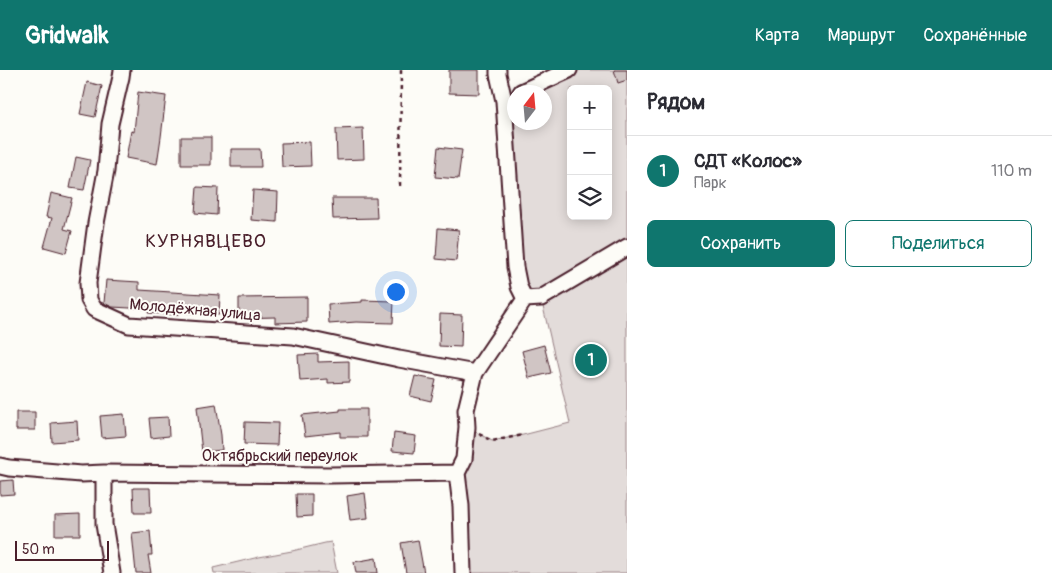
<!DOCTYPE html>
<html lang="ru">
<head>
<meta charset="utf-8">
<style>
	:root { --surface:#fff; --page:#f7f7f7; --text:#2b2b33; --muted:#7c7c81; --line:#e1e1e2; --accent:#0f766e }
	body { margin:0; font-family:Pangolin,sans-serif; background:var(--page); color:var(--text) }
	.controls { position:absolute; right:15px; top:15px; display:grid; overflow:hidden; border-radius:8px; box-shadow:0 2px 12px #0003 }
	.controls button { width:45px; height:45px; display:grid; place-items:center; padding:0; border:0; border-bottom:1px solid var(--line); background:var(--surface); color:var(--text); font:25px sans-serif }
	.compass { position:absolute; left:507px; top:15px; width:45px; height:45px; border-radius:50%; background:var(--surface); box-shadow:0 2px 12px #0003; rotate:16deg }
	.scale { position:absolute; left:15px; bottom:12px; width:94px; box-sizing:border-box; padding-left:5px; border:2px solid #4a1f2b; border-top:0; font-size:14px; line-height:18px; white-space:nowrap; color:#4a1f2b; -webkit-text-stroke:4px #fdfcf7; paint-order:stroke }
	.you { position:absolute; left:395px; top:221px; width:18px; height:18px; margin:-12px; border:4px solid #fff; border-radius:50%; background:#1a73e8; box-shadow:0 0 0 8px #1a73e833 }
	.badge { display:grid; place-items:center; width:32px; height:32px; border-radius:50%; background:var(--accent); color:#fff; font-size:16px; font-weight:700 }
	.pin { position:absolute; translate:-50% -50%; border:2px solid #fff; box-shadow:0 1px 5px #0006 }
	.list { margin:0; padding:0; list-style:none }
	h2 { display:flex; justify-content:space-between; align-items:center; height:65px; margin:0; padding:0 20px; font-size:21px }
	h2 small { font-size:16px; font-weight:400; color:var(--muted) }
	.list li { display:grid; grid-template-columns:32px 1fr auto; gap:15px; align-items:center; box-sizing:border-box; height:70px; padding:0 20px; border-top:1px solid var(--line) }
	.list b { display:block; font-size:19px; white-space:nowrap }
	.list p { margin:0; font-size:16px; white-space:nowrap; color:var(--muted) }
	.list em { font-size:16px; font-style:normal; color:var(--muted) }
	.actions { display:flex; gap:10px; padding:15px 20px }
	.actions a { flex:1; padding:11px 0; border:1px solid var(--accent); border-radius:8px; text-align:center; font-size:18px; color:var(--accent) }
	.actions .main { background:var(--accent); color:#fff }
	.icon { flex:none; width:28px; height:28px; fill:none; stroke:currentColor; stroke-width:2; stroke-linecap:round; stroke-linejoin:round }
	.map { position:relative; flex:none; width:627px; height:503px; overflow:hidden }
	header { display:flex; align-items:center; gap:30px; box-sizing:border-box; height:70px; padding:0 25px; background:var(--accent); color:#fff }
	header strong { font-size:24px }
	nav { display:flex; gap:28px; margin-inline-start:auto; font-size:18px }
	main { display:flex }
	aside { flex:1; background:var(--surface) }
	.map>svg:first-child { display:block }
</style>
</head>
<body>
<header>
<strong>Gridwalk</strong>
<nav><a>Карта</a><a>Маршрут</a><a>Сохранённые</a></nav>
</header>
<main>
<div class="map">
<svg width="627" height="503" viewBox="0 0 627 503">
	<rect width="100%" height="100%" fill="#fdfcf7"/>
	<filter id="ink" filterUnits="userSpaceOnUse"><feTurbulence type="fractalNoise" baseFrequency=".02" numOctaves="2"/><feDisplacementMap in="SourceGraphic" scale="10" xChannelSelector="R" yChannelSelector="G"/><feConvolveMatrix kernelMatrix="1 2 1 2 8 2 1 2 1" color-interpolation-filters="sRGB"/></filter>
	<g filter="url(#ink)">
		<path fill="#e3dcda" stroke="#967e82" fill-rule="evenodd" d="M569,0H627V503H463L464,389L467,357L492,371L523,365L570,353L541,228L525,229L504,31L514,26V52H544V22H521ZM571,19H608V146H571Z
			M331,472L337,503H214L213,498L259,487L292,481L325,473Z"/>
		<path fill="#d0c5c4" stroke="#4a1f2b" d="M449,0H479V24L449,23Z
			M614,0H627V10L618,13Z
			M87,12L102,16L95,47L80,44Z
			M138,22L166,26L161,67L157,94L126,88L131,61L134,62Z
			M363,58L364,89L337,90L336,59Z
			M181,67H211V95H181Z
			M310,72L311,96L282,97L281,73Z
			M438,77L462,80L458,109L435,107Z
			M231,79H260L261,97H231Z
			M76,87L90,90L84,120L70,118Z
			M197,117L218,118L217,145L195,143Z
			M253,120L278,122L277,152L251,150Z
			M51,123L72,128L64,159L72,161L66,183L44,177L52,148L46,147Z
			M332,128H376L377,148L333,149Z
			M438,158L459,160L456,191L436,189Z
			M106,210L139,212V220L220,225L219,245L178,242V245L148,243V239L112,237L104,233Z
			M307,227V252L275,253V247L239,248V228Z
			M362,230L394,231L393,253L356,252L329,254L328,234L362,232Z
			M440,244L462,245L461,277L439,276Z
			M544,275L551,303L529,308L522,281Z
			M318,284V292L349,291V312L328,313V309L300,311L298,285Z
			M415,306L436,310L431,331L410,326Z
			M216,334L221,365L222,380L202,382L197,337Z
			M340,339H367V367H340V362L305,366L302,345L340,341Z
			M16,342H35V360H16Z
			M124,344L126,366L102,368L100,346Z
			M168,347L169,366L151,368L149,348Z
			M77,351L78,370L52,372L51,353Z
			M245,352L278,353L277,375L244,374Z
			M394,363L416,366L414,383L392,381Z
			M13,410L14,424L0,425V411Z
			M133,418H150L151,443H134Z
			M365,423L368,448L350,450L347,426Z
			M296,424H312V446L297,447Z
			M80,444V465H55V445Z
			M150,461L152,485H148L151,503H136L132,463Z
			M418,470L424,503H406L401,473Z
			M376,488L378,503H356L354,492Z"/>
		<g fill="none" stroke-linecap="round" stroke-linejoin="round">
			<defs>
				<path id="minor" d="M122,0L121,7L110,54L106,101L96,153L88,213L89,230L94,239L129,255L293,266L399,289L475,303
					M498,0V4L504,31L515,197L519,217L525,229
					M521,22L569,0
					M0,396L9,398L81,404L104,403L330,405L457,403
					M104,403V454L112,503
					M463,503L461,436L457,403L464,389L467,357L466,340L475,303L525,229L541,228L627,177"/>
			</defs>
			<use href="#minor" stroke="#4a1f2b" stroke-width="19"/>
			<path stroke="#4a1f2b" stroke-width="2.5" stroke-dasharray="4 4" stroke-linecap="butt" d="M400,116L401,0
				M479,364L492,371L523,365"/>
			<use href="#minor" stroke="#fdfcf7" stroke-width="15"/>
		</g>
	</g>
	<g text-anchor="middle" dominant-baseline="central" stroke-width="4" stroke-linejoin="round" paint-order="stroke">
		<g font-size="16" fill="#4a1f2b" stroke="#fdfcf7">
			<text transform="translate(195 240) rotate(5)">Молодёжная улица</text>
			<text x="280" y="386">Октябрьский переулок</text>
		</g>
		<g font-size="19" letter-spacing="1" fill="#4a1f2b" stroke="#fdfcf7">
			<text x="206" y="171">КУРНЯВЦЕВО</text>
		</g>
	</g>
</svg>
<div class="controls">
<button>+</button>
<button>−</button>
<button><svg class="icon" aria-label="layers" viewBox="0 0 24 24"><path d="M12 4l9 5-9 5-9-5zM3 14l9 5 9-5"/></svg></button>
</div>
<svg class="compass" viewBox="-18 -18 36 36"><path d="M0-13l5 13h-10z" fill="#e53935"/><path d="M0 13l5-13h-10z" fill="#7c7c81"/></svg>
<div class="scale">50 m</div>
<div class="you"></div>
<div class="pin badge" style="left:591px;top:290px">1</div>
</div>
<aside>
<h2>Рядом<small></small></h2>
<ul class="list">
<li><span class="badge">1</span><div><b>СДТ «Колос»</b><p>Парк</p></div><em>110 m</em></li>
</ul>
<div class="actions"><a class="main">Сохранить</a><a>Поделиться</a></div>
</aside>
</main>
</body>
</html>
